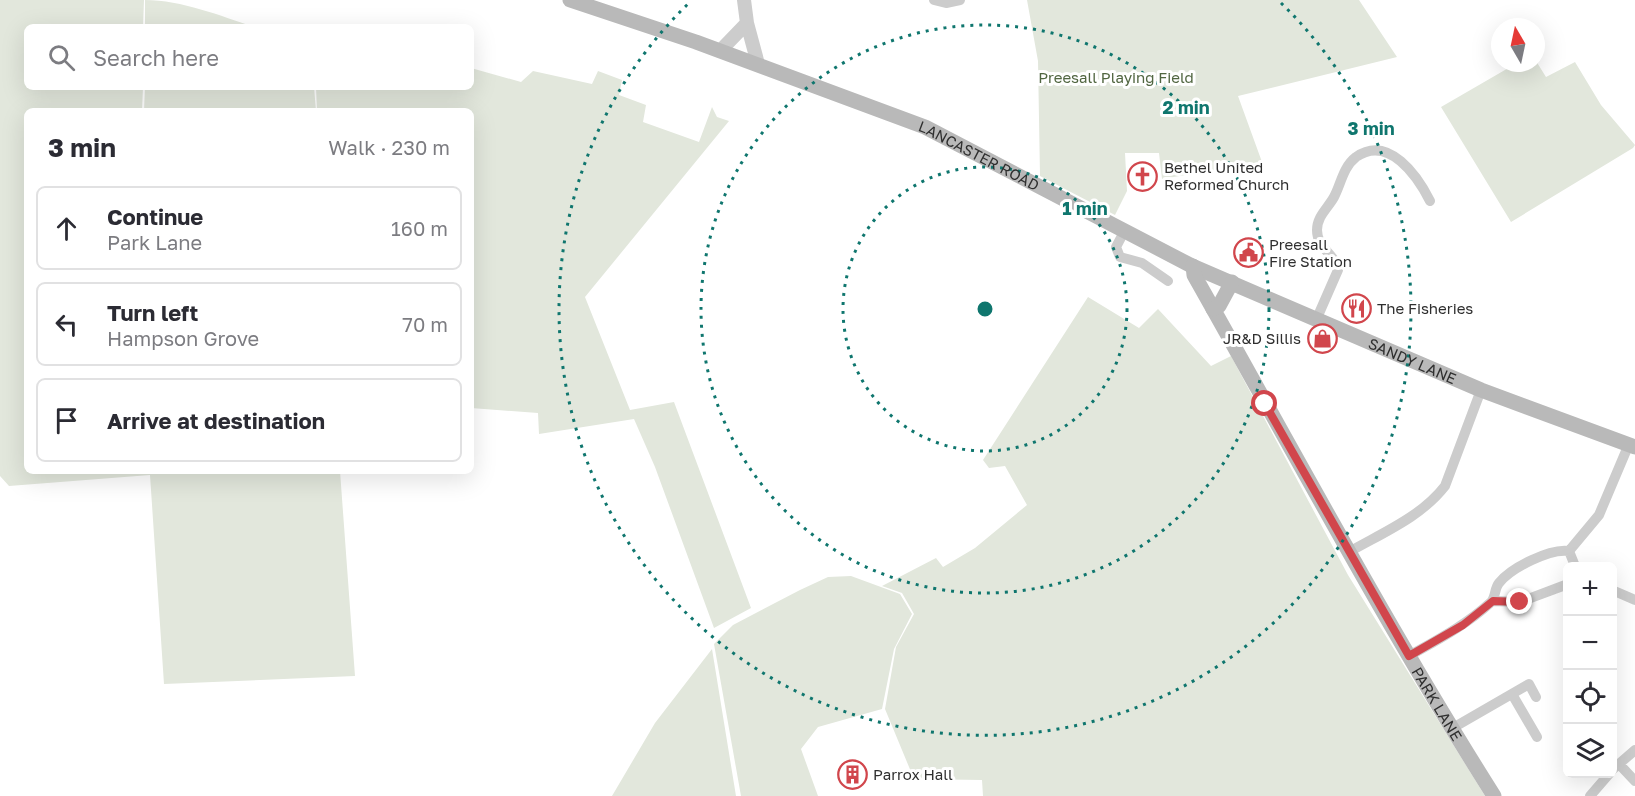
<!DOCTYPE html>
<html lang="en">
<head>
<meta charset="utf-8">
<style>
	:root { --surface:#fff; --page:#f7f7f7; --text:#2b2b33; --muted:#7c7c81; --line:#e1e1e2 }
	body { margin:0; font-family:"Golos Text",sans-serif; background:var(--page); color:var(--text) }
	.controls { position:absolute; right:18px; bottom:18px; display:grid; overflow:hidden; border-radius:9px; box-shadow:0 6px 24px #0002 }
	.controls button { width:54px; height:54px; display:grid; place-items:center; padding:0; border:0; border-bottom:2px solid var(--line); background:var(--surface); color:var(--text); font:30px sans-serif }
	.compass { position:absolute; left:1491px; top:18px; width:54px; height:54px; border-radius:50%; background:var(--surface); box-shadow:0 6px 24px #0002; rotate:351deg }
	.stop { position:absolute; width:18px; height:18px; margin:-14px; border:4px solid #d1464c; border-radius:50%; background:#fff }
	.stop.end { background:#d1464c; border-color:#fff; box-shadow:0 2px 6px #0008 }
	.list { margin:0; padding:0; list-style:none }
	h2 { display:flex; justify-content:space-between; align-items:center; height:78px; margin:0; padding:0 24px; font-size:26px }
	h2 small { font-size:20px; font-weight:400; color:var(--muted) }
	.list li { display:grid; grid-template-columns:39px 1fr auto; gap:18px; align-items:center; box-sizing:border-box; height:84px; margin:0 12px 12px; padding:0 12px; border:2px solid var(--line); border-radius:9px }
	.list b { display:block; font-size:22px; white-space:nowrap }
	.list p { margin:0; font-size:20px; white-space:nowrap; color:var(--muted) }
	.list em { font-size:20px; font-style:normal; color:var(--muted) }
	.icon { flex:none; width:33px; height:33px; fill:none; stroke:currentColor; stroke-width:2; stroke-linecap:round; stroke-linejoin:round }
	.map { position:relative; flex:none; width:1635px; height:796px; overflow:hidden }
	.search { position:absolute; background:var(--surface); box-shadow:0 6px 24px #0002; left:24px; top:24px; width:450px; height:66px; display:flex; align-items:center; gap:15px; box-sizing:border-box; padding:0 21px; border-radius:9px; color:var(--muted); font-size:22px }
	.panel { position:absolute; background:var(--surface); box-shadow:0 6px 24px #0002; left:24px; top:108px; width:450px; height:366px; border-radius:9px }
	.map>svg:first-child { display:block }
</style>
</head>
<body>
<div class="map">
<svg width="1635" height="796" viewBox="0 0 1635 796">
	<rect width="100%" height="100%" fill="#fff"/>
	<path fill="#e2e7dc" d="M0,0H144L143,27H27V87H143L142,111H27V471H340L355,676L164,684L150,475L9,486L0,476Z
		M145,0C182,0 220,16 255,27H145Z
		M1027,0H1359L1397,57L1238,96L1262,162L1162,179L1159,153H1125L1127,191L1115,215L1040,176L1038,61Z
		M1536,61L1546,77L1575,62L1601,105L1635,145L1633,148L1511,222L1441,107L1517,63H1536Z
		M471,68L521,82L533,71L592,84L598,71L622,80L619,95L646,105L643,122L699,142L712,107L717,117L729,121L585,297L630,410L674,402L751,608L714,628L655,467L634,419L539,434L538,413L471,408V111H317L316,87H471Z
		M145,87H314L316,111H144Z
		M1088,297L1139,328L1158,309L1211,366L1231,356L1348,575L1485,796H983L982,780L914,779L885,709L896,647L914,614L902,593L882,586L936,558L943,567L975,548L1027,505L1005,466L989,468L983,460Z
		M851,576L900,594L912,614L894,649L882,709L818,727L801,749L818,796H741L714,644L733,625L800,590L828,577Z
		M712,649L736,796H612L655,723Z"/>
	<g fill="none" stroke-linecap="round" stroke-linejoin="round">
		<path stroke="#ccc" stroke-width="10" d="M934,0L946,3L960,0
			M1124,232L1116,247L1120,257L1142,263L1168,281
			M1317,318L1338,270C1335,253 1317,249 1317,230C1317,216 1328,208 1334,197C1341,184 1343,167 1356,157C1389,134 1418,177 1430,201
			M1569,551L1575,566
			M1349,552C1382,533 1421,517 1445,486L1481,390
			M1612,590L1635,600
			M1493,601L1520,602L1568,584
			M1409,656C1437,640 1466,625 1490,603C1496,598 1494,589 1499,583C1511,568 1550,548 1569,551L1599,515L1629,444
			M1512,694L1537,737
			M1451,729L1529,684L1536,697
			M1619,764L1635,781
			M1612,770L1635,750
			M1590,796L1609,774"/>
		<path stroke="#ccc" stroke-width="14" d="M744,0L747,23L758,64
			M720,51L747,23"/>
		<g stroke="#b9b9b9" stroke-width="15">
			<path id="s1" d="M570,0L696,42L925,127L1192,266L1481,390L1635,447"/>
			<path id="s2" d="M1193,266L1194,275C1293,450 1387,627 1494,796"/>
			<path d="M1213,309L1219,306L1232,282"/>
		</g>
	</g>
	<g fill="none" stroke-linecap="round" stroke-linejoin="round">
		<path stroke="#d1464c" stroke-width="8" d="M1265,404L1409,656L1463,625L1493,601L1520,602"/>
	</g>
	<g fill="none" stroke="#0f766e" stroke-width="3" stroke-dasharray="3 6">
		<circle cx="985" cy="309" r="142"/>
		<circle cx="985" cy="309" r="284"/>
		<path d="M1281 3A426 426 0 1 1 689 3"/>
	</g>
	<defs>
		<symbol id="church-ring" viewBox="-11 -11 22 22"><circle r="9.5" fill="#fff" stroke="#d1464c" stroke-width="1.5"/><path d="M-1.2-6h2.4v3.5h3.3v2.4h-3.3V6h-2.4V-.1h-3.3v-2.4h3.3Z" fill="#d1464c"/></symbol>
		<symbol id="civic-ring" viewBox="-11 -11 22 22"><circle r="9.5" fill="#fff" stroke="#d1464c" stroke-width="1.5"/><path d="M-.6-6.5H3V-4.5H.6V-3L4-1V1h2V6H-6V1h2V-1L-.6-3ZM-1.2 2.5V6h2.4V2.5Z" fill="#d1464c"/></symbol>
		<symbol id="restaurant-ring" viewBox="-11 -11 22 22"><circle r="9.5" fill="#fff" stroke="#d1464c" stroke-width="1.5"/><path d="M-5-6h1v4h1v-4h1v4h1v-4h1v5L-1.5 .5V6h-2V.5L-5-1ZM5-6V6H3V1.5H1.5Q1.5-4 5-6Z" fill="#d1464c"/></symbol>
		<symbol id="shop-ring" viewBox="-11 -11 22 22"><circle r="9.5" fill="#fff" stroke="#d1464c" stroke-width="1.5"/><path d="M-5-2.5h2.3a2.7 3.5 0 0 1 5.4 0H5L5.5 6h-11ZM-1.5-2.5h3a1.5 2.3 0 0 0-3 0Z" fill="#d1464c"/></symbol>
		<symbol id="building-ring" viewBox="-11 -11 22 22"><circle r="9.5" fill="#fff" stroke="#d1464c" stroke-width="1.5"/><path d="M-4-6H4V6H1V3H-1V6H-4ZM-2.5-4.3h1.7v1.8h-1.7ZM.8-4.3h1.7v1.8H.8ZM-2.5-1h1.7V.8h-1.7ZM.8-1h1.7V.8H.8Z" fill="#d1464c"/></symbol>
	</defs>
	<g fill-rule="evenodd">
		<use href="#church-ring" x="1126" y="160" width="33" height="33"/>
		<use href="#civic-ring" x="1232" y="236" width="33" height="33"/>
		<use href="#restaurant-ring" x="1340" y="292" width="33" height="33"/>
		<use href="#shop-ring" x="1306" y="322" width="33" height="33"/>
		<use href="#building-ring" x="836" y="758" width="33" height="33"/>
	</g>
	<g text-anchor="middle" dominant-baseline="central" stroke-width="6" stroke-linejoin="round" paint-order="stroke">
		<g font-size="15" fill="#516641" stroke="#fff">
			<text x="1116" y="77">Preesall Playing Field</text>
		</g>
		<g font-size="15" fill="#2f2f2f" stroke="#fff">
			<text stroke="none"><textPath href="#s1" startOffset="438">LANCASTER ROAD</textPath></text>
			<text stroke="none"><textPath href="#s1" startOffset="918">SANDY LANE</textPath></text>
			<text stroke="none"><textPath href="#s2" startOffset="502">PARK LANE</textPath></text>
		</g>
		<g font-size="15" fill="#2f2f2f" stroke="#fff" text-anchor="start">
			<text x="1164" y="167">Bethel United<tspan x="1164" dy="17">Reformed Church</tspan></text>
			<text x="1269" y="244">Preesall<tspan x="1269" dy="17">Fire Station</tspan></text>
			<text x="1377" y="308">The Fisheries</text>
			<text x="1301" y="338" text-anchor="end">JR&amp;D Sillis</text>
			<text x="873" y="774">Parrox Hall</text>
		</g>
	</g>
	<circle cx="985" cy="309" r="9" fill="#0f766e" stroke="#fff" stroke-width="3"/>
	<g font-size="18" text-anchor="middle" font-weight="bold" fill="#0f766e" stroke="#fff" stroke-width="6" stroke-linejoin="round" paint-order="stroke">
		<text x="1186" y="114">2 min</text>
		<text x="1371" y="135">3 min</text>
		<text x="1085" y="215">1 min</text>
	</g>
</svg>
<div class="controls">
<button>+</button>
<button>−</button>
<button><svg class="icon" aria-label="locate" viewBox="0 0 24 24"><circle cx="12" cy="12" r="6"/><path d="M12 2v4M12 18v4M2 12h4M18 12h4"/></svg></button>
<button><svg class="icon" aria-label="layers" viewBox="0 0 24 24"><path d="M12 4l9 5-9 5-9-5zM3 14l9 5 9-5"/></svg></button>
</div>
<svg class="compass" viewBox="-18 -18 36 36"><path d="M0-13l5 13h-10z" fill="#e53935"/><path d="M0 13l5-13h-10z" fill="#7c7c81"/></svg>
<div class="stop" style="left:1265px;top:404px"></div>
<div class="stop end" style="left:1520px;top:602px"></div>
<div class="search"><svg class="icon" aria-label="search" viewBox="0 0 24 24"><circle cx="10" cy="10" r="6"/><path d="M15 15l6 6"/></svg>Search here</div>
<section class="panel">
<h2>3 min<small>Walk · 230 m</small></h2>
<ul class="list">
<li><svg class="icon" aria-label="ahead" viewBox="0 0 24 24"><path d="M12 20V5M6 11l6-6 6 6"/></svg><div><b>Continue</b><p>Park Lane</p></div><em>160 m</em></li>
<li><svg class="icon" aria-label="left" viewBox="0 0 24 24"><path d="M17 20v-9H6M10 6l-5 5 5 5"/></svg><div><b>Turn left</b><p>Hampson Grove</p></div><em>70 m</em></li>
<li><svg class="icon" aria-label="arrive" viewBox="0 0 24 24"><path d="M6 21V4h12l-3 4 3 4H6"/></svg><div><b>Arrive at destination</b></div></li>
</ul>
</section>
</div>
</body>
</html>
